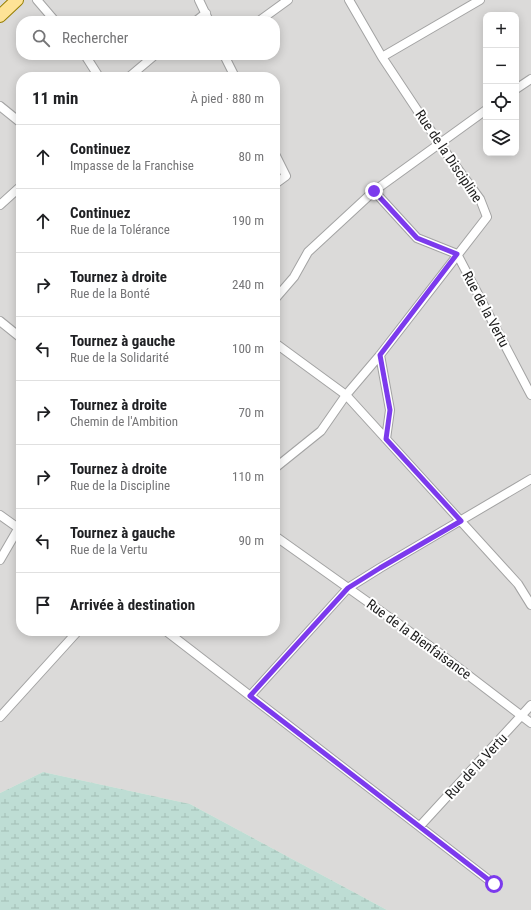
<!DOCTYPE html>
<html lang="fr">
<head>
<meta charset="utf-8">
<style>
	:root { --surface:#fff; --page:#f2f2f2; --text:#202124; --muted:#757577; --line:#e0e0e0 }
	body { margin:0; font-family:"Roboto Condensed",sans-serif; background:var(--page); color:var(--text) }
	.controls { position:absolute; right:12px; top:12px; display:grid; overflow:hidden; border-radius:8px; box-shadow:0 2px 10px #0003 }
	.controls button { width:36px; height:36px; display:grid; place-items:center; padding:0; border:0; border-bottom:1px solid var(--line); background:var(--surface); color:var(--text); font:20px sans-serif }
	.stop { position:absolute; width:12px; height:12px; margin:-9px; border:3px solid #7c3aed; border-radius:50%; background:#fff }
	.stop.end { background:#7c3aed; border-color:#fff; box-shadow:0 1px 4px #0008 }
	.list { margin:0; padding:0; list-style:none }
	h2 { display:flex; justify-content:space-between; align-items:center; height:52px; margin:0; padding:0 16px; font-size:17px }
	h2 small { font-size:13px; font-weight:400; color:var(--muted) }
	.list li { display:grid; grid-template-columns:26px 1fr auto; gap:12px; align-items:center; box-sizing:border-box; height:64px; padding:0 16px; border-top:1px solid var(--line) }
	.list b { display:block; font-size:15px; white-space:nowrap }
	.list p { margin:0; font-size:13px; white-space:nowrap; color:var(--muted) }
	.list em { font-size:13px; font-style:normal; color:var(--muted) }
	.icon { flex:none; width:22px; height:22px; fill:none; stroke:currentColor; stroke-width:2; stroke-linecap:round; stroke-linejoin:round }
	.map { position:relative; flex:none; width:531px; height:910px; overflow:hidden }
	.search { position:absolute; background:var(--surface); box-shadow:0 2px 10px #0003; left:16px; top:16px; width:264px; height:44px; display:flex; align-items:center; gap:10px; box-sizing:border-box; padding:0 14px; border-radius:16px; color:var(--muted); font-size:15px }
	.panel { position:absolute; background:var(--surface); box-shadow:0 2px 10px #0003; left:16px; top:72px; width:264px; height:564px; border-radius:16px }
	.map>svg:first-child { display:block }
</style>
</head>
<body>
<div class="map">
<svg width="531" height="910" viewBox="0 0 531 910">
	<defs>
		<pattern id="wetland-marsh" width="20" height="14" patternUnits="userSpaceOnUse"><rect width="20" height="14" fill="#beddd4"/><path d="M1 5h8M5 5V1M11 12h8M15 12V8" fill="none" stroke="#a3bdb5"/></pattern>
	</defs>
	<rect width="100%" height="100%" fill="#eeece2"/>
	<path fill="#dbdad9" fill-rule="evenodd" d="M0,0H531V910H387L190,804L43,772L0,793ZM486,15H516V153H486ZM21,21H275V55H21ZM21,77H275V631H21Z"/>
	<path fill="url(#wetland-marsh)" d="M43,772L190,804L387,910H0V793Z"/>
	<g fill="none" stroke-linecap="round" stroke-linejoin="round">
		<defs>
			<path id="street" d="M37,0L55,21
				M199,0L209,21
				M196,21L206,13
				M259,21L288,0
				M85,55L99,77
				M224,55L235,77
				M382,57L480,0
				M129,77L155,55
				M516,89L531,79
				M0,106L21,123
				M275,154L286,176L275,184
				M374,191L417,238L457,254L531,395
				M0,205L21,186
				M275,299L294,277L308,252L374,191L486,110
				M0,321L21,338
				M275,343L346,395L518,584L531,605
				M380,355L390,410L386,439
				M275,468L321,431L346,395L380,355L487,217L480,199L439,143L382,57L349,0
				M0,515L21,530
				M275,536L434,649L531,723
				M0,560L18,529
				M166,631L494,884
				M250,696L348,588L380,568L531,479
				M0,717L78,631
				M420,826L531,705"/>
			<path id="primary" d="M0,16L17,0"/>
		</defs>
		<use href="#street" stroke="#a3a3a3" stroke-width="10"/>
		<use href="#primary" stroke="#957d00" stroke-width="14"/>
		<use href="#street" stroke="#fff" stroke-width="8"/>
		<use href="#primary" stroke="#fee396" stroke-width="12"/>
	</g>
	<g fill="none" stroke-linecap="round" stroke-linejoin="round">
		<path stroke="#7c3aed" stroke-width="5" d="M374,191L417,238L457,254L380,355L390,410L386,439L461,521L380,568L348,588L250,696L494,884"/>
	</g>
	<g text-anchor="middle" dominant-baseline="central" stroke-width="4" stroke-linejoin="round" paint-order="stroke">
		<g font-size="14" fill="#1c1c1c" stroke="#fff">
			<text transform="translate(449 156) rotate(56)">Rue de la Discipline</text>
			<text transform="translate(486 309) rotate(62)">Rue de la Vertu</text>
			<text transform="translate(419 639) rotate(36)">Rue de la Bienfaisance</text>
			<text transform="translate(476 766) rotate(-47)">Rue de la Vertu</text>
		</g>
	</g>
</svg>
<div class="controls">
<button>+</button>
<button>−</button>
<button><svg class="icon" aria-label="locate" viewBox="0 0 24 24"><circle cx="12" cy="12" r="6"/><path d="M12 2v4M12 18v4M2 12h4M18 12h4"/></svg></button>
<button><svg class="icon" aria-label="layers" viewBox="0 0 24 24"><path d="M12 4l9 5-9 5-9-5zM3 14l9 5 9-5"/></svg></button>
</div>
<div class="stop" style="left:494px;top:884px"></div>
<div class="stop end" style="left:374px;top:191px"></div>
<div class="search"><svg class="icon" aria-label="search" viewBox="0 0 24 24"><circle cx="10" cy="10" r="6"/><path d="M15 15l6 6"/></svg>Rechercher</div>
<section class="panel">
<h2>11 min<small>À pied · 880 m</small></h2>
<ul class="list">
<li><svg class="icon" aria-label="ahead" viewBox="0 0 24 24"><path d="M12 20V5M6 11l6-6 6 6"/></svg><div><b>Continuez</b><p>Impasse de la Franchise</p></div><em>80 m</em></li>
<li><svg class="icon" aria-label="ahead" viewBox="0 0 24 24"><path d="M12 20V5M6 11l6-6 6 6"/></svg><div><b>Continuez</b><p>Rue de la Tolérance</p></div><em>190 m</em></li>
<li><svg class="icon" aria-label="right" viewBox="0 0 24 24"><path d="M7 20v-9h11M14 6l5 5-5 5"/></svg><div><b>Tournez à droite</b><p>Rue de la Bonté</p></div><em>240 m</em></li>
<li><svg class="icon" aria-label="left" viewBox="0 0 24 24"><path d="M17 20v-9H6M10 6l-5 5 5 5"/></svg><div><b>Tournez à gauche</b><p>Rue de la Solidarité</p></div><em>100 m</em></li>
<li><svg class="icon" aria-label="right" viewBox="0 0 24 24"><path d="M7 20v-9h11M14 6l5 5-5 5"/></svg><div><b>Tournez à droite</b><p>Chemin de l'Ambition</p></div><em>70 m</em></li>
<li><svg class="icon" aria-label="right" viewBox="0 0 24 24"><path d="M7 20v-9h11M14 6l5 5-5 5"/></svg><div><b>Tournez à droite</b><p>Rue de la Discipline</p></div><em>110 m</em></li>
<li><svg class="icon" aria-label="left" viewBox="0 0 24 24"><path d="M17 20v-9H6M10 6l-5 5 5 5"/></svg><div><b>Tournez à gauche</b><p>Rue de la Vertu</p></div><em>90 m</em></li>
<li><svg class="icon" aria-label="arrive" viewBox="0 0 24 24"><path d="M6 21V4h12l-3 4 3 4H6"/></svg><div><b>Arrivée à destination</b></div></li>
</ul>
</section>
</div>
</body>
</html>
